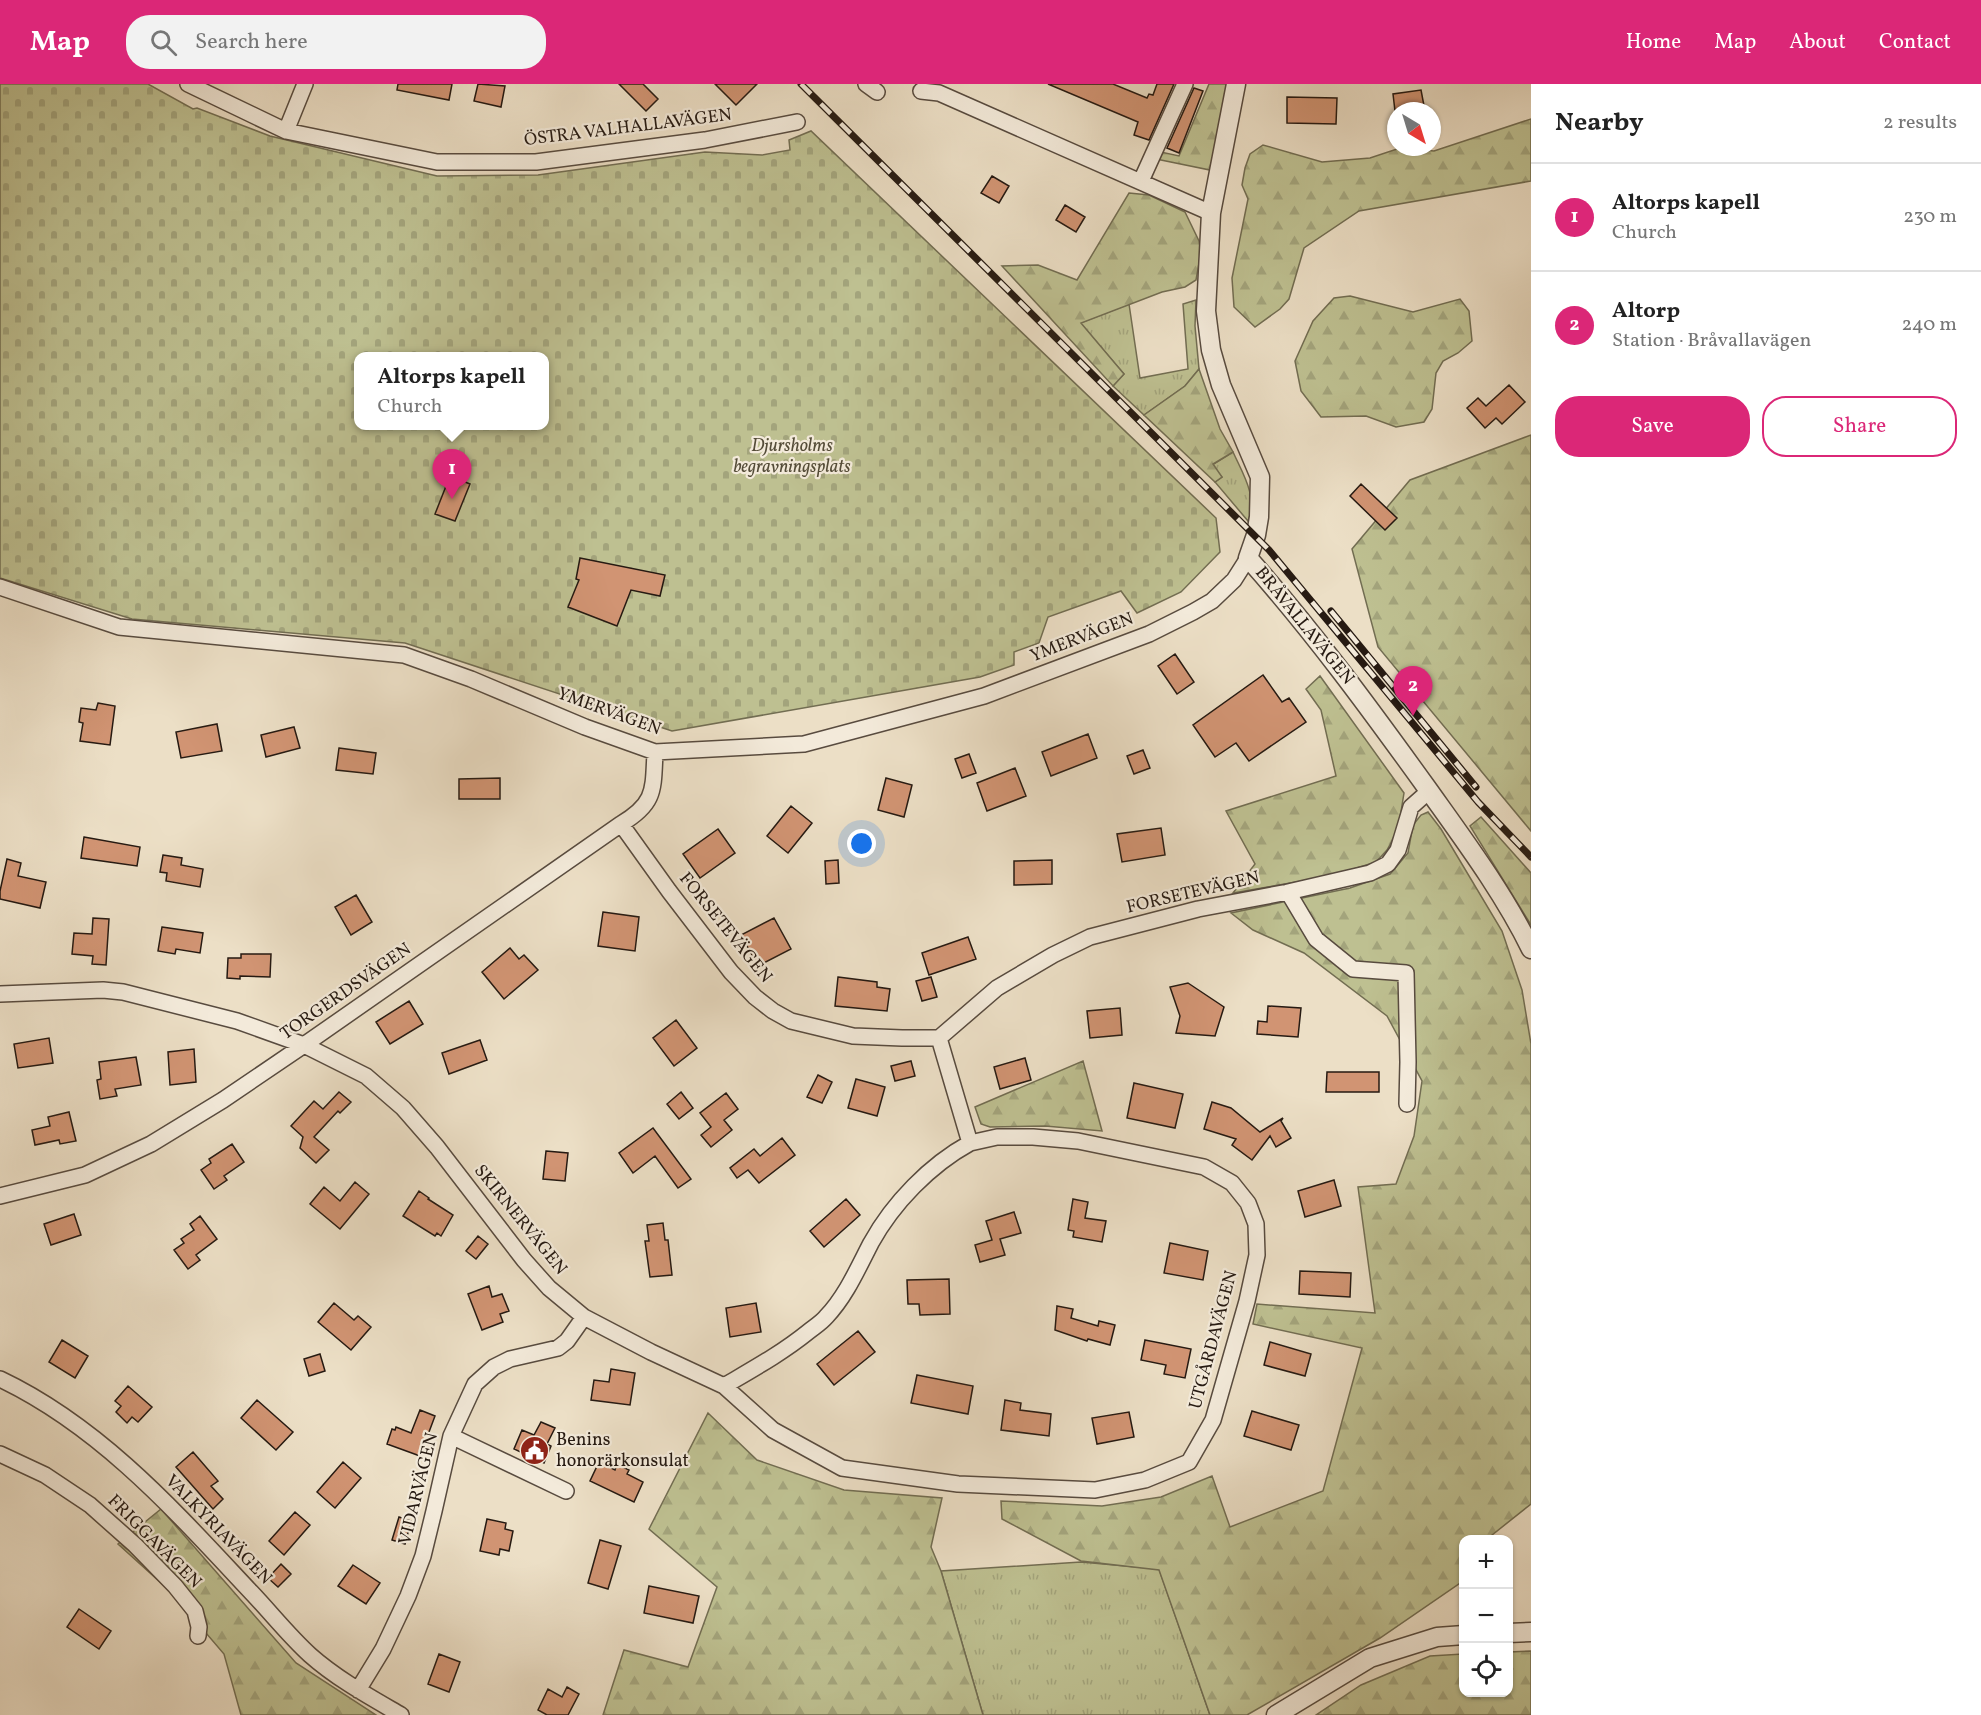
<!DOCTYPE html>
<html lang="en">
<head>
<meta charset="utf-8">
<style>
	:root { --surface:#fff; --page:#f2f2f2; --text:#222; --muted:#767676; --line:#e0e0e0; --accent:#db2777 }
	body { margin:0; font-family:Vollkorn,serif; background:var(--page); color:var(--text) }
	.controls { position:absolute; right:18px; bottom:18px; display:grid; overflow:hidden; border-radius:12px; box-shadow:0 2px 4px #0004 }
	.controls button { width:54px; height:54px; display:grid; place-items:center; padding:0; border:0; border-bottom:2px solid var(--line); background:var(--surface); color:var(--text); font:30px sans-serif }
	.compass { position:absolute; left:1387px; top:18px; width:54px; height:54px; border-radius:50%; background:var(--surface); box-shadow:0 2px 4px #0004; rotate:142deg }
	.you { position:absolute; left:862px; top:760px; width:21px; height:21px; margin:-15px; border:4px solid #fff; border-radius:50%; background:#1a73e8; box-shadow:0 0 0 9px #1a73e833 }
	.badge { display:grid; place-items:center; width:39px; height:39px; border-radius:50%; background:var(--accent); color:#fff; font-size:20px; font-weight:700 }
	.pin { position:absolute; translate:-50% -50px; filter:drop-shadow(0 2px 3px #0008) }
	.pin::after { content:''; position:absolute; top:32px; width:21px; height:18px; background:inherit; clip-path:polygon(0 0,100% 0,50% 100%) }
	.popup { position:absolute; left:354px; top:268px; width:195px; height:78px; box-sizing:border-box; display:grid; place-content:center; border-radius:12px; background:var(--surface); filter:drop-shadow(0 2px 4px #0005); font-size:20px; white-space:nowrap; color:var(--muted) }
	.popup b { font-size:22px; color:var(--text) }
	.popup::after { content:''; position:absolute; left:50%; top:100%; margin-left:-12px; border:12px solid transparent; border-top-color:var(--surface) }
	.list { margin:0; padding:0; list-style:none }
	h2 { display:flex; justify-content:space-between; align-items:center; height:78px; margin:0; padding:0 24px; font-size:26px }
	h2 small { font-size:20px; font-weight:400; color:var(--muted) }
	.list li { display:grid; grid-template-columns:39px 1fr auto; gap:18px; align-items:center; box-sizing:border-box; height:108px; padding:0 24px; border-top:2px solid var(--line) }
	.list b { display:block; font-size:22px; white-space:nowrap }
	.list p { margin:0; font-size:20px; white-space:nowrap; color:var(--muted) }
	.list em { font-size:20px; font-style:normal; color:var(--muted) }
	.actions { display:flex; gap:12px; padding:18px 24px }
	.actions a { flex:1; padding:14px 0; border:2px solid var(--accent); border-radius:24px; text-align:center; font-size:21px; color:var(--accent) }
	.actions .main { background:var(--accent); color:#fff }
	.icon { flex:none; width:33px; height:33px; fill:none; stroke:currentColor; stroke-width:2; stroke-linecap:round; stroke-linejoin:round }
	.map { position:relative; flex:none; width:1531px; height:1631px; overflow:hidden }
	header { display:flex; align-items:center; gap:36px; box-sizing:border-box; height:84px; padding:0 30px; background:var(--accent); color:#fff }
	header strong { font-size:28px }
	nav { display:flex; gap:33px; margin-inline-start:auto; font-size:21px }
	.search { width:420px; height:54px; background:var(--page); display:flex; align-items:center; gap:15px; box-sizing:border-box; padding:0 21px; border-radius:24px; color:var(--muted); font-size:22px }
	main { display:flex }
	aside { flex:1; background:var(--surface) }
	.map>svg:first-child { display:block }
</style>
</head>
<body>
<header>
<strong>Map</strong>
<div class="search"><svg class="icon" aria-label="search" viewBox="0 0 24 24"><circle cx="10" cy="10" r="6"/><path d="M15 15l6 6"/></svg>Search here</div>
<nav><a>Home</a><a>Map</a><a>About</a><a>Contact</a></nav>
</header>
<main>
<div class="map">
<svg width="1531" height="1631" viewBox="0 0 1531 1631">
	<defs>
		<pattern id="grass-tufts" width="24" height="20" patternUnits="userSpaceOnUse" patternTransform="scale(1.5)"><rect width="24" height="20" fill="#bec091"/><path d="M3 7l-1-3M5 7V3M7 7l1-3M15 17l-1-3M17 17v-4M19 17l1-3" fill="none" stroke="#a3a47c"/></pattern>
		<pattern id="forest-firs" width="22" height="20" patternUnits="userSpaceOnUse" patternTransform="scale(1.5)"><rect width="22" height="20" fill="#bec091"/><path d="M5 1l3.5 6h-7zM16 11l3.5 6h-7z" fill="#a3a47c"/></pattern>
		<pattern id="cemetery-stones" width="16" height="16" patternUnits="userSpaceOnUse" patternTransform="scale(1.5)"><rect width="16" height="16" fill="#bec091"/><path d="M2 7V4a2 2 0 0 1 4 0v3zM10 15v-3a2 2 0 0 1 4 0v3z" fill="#a3a47c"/></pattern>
	</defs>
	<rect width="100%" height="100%" fill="#ecdfc6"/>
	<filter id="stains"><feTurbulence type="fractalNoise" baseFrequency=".00333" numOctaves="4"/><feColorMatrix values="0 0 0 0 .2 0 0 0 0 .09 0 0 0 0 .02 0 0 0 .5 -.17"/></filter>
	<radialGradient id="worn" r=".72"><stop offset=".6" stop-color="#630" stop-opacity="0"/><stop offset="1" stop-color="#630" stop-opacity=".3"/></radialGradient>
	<path fill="url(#grass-tufts)" stroke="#726d52" stroke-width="1.5" d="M1196,216L1195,242L1199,285L1185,302L1144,331L1113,302L1124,290L1080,239L1129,220L1140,294L1188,285L1183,220Z
		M1233,368C1243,390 1258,413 1248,437L1215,398L1222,393L1212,381Z
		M1081,1478L1159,1485L1210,1631H983L941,1487Z"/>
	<path fill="url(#forest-firs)" stroke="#726d52" stroke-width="1.5" d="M1209,0H1229L1210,86L1156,75L1161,68L1179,72Z
		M1531,35V97L1359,127L1304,164L1289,215L1280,225L1255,243L1234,223L1232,194L1248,115L1242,101L1245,84L1250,70L1263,61L1322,78L1370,74L1400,64L1434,67Z
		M1129,109L1149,111L1185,128L1199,157L1201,168L1196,196L1185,203L1162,208L1081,239L1124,290L1113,302L1002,182L1038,181L1077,196Z
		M1350,212L1413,228L1460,215L1469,227L1472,257L1458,269L1443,277L1436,289L1432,325L1424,338L1396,343L1366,332L1321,333L1301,307L1295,277L1313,237L1334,214Z
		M1199,285L1220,345L1233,368L1213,380L1222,393L1215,398L1144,331L1185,302Z
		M1531,351V747L1378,563L1352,465L1410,396Z
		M1320,592L1404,709L1398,746L1387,766L1376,778L1331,792L1233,809L1255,780L1226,727L1336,692L1321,626L1306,605Z
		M1428,728L1441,745L1502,847L1522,906L1531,960V1420L1487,1455L1464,1456L1463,1497L1380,1554L1247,1631H1210L1159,1486L1081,1477L1002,1435L1001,1417L1102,1422L1161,1413L1212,1392L1230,1443L1323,1407L1362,1264L1253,1240L1257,1220L1375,1229L1358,1103L1396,1100L1414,1052L1422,997L1387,932L1304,869L1253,846L1231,829L1350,804L1390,790L1408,769L1413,741L1421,731Z
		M1481,733L1531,789V841L1470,742Z
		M1083,977L1102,1047L1045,1042L990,1043L981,1040L975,1023Z
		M708,1329L757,1376L844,1406L942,1414L931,1463L941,1487L983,1631H603L624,1566L688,1583L717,1503L649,1445Z
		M161,1425L296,1579L376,1631H241L224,1570L171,1508L118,1460Z
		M1531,1567V1631H1316L1361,1601L1430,1572L1463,1570L1464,1608H1508L1509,1568Z"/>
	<path fill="url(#cemetery-stones)" stroke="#726d52" stroke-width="1.5" fill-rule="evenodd" d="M0,0H148L193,25L197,24L270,52L437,92L538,91L705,68L762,71L790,66L789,56L811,47L1216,434L1220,468L1181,508L1137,529L1121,507L1048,533L1039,559L1014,568V581L980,593L672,647L405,559L132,535L0,494ZM359,272H545V342H359Z"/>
	<path fill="#d19473" stroke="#261a12" stroke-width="1.5" d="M398,0H452L449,16L397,6Z
		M478,0L505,2L501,23L474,17Z
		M619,0H643L658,15L646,27Z
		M715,0H757L736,21Z
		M1048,0H1113L1147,14L1149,10L1153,11L1157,0H1174L1149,56L1134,51L1138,38Z
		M1194,4L1203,7L1179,69L1167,64Z
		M1421,6L1425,27H1395L1393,10Z
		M1287,13L1337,14L1336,40L1287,39Z
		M992,92L1009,102L999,119L981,109Z
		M1065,121L1085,133L1076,148L1056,136Z
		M1509,301L1525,318L1502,340L1496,334L1485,344L1467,324L1478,314L1486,322Z
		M450,392L470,400L455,437L435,430Z
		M1361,400L1397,434L1385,446L1350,412Z
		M580,474L665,491L660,512L631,506L617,542L568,523L579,496L576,495Z
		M1175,570L1194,598L1177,610L1158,582Z
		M1263,591L1282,618L1289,614L1306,638L1249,677L1236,659L1215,673L1193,641Z
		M98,619L115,622L110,661L80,657L83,639L79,638L81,624L96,626Z
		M217,640L222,667L181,674L176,648Z
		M294,643L300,664L266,673L261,651Z
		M1088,650L1097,674L1051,692L1042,668Z
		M339,664L376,669L373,690L336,686Z
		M1143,666L1150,684L1134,690L1127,672Z
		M969,670L976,689L962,694L955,675Z
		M1015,684L1026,712L987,727L977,699Z
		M500,694V715H459V695Z
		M886,694L912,701L904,733L878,726Z
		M791,722L812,739L788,769L767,752Z
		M1161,744L1165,771L1122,778L1117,750Z
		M718,745L735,769L700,794L683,770Z
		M84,753L140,763L137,782L81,774Z
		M163,771L182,774L181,781L203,785L200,803L166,797L167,789L160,788Z
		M7,775L21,779L18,792L46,798L40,824L0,815V807Z
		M838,776L839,799L826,800L825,777Z
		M1052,776V800L1014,801V777Z
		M356,811L372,838L351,851L335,823Z
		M603,828L639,833L635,867L598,862Z
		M93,834L109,835L106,881L92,880L93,872L72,870L74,849L92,850Z
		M774,834L791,865L758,882L741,851Z
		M162,843L203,849L200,869L176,865L175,870L158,867Z
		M968,853L976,875L929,891L922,869Z
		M510,864L519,875L524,871L538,886L504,915L482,888Z
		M241,870H271L270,893L240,892V895L227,894L228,874H241Z
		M838,893L877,898V903L890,905L887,927L835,922Z
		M931,893L937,913L922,917L916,897Z
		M1188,899L1224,923L1215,952L1176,949L1180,932L1170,903Z
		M409,917L423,940L390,960L376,938Z
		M1268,922L1301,924L1298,953L1257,950L1258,937L1267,938Z
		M1120,924L1122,951L1090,954L1087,927Z
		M676,936L697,964L674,982L653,954Z
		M49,954L53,979L18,984L14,960Z
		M480,956L487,976L449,990L442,969Z
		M194,965L196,998L170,1001L168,968Z
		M136,973L141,1001L115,1005L117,1012L100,1015L97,996L101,995L99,978Z
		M1025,974L1031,996L1000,1005L994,983Z
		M911,977L915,992L895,997L891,982Z
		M1327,988H1379V1008H1326Z
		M818,991L832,998L822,1019L807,1013Z
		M856,995L885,1003L877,1032L848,1024Z
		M1134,999L1183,1010L1175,1044L1127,1034Z
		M339,1008L351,1018L340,1029L338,1027L314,1053L329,1066L316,1079L300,1064L303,1053L291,1042L314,1017L323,1025Z
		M681,1008L693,1024L679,1035L667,1020Z
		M726,1009L738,1025L724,1036L732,1046L711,1063L701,1051L711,1043L700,1029Z
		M1212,1018L1231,1024L1260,1048L1283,1034L1281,1037L1291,1054L1276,1063L1270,1052L1252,1076L1232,1061L1236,1055L1204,1045Z
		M69,1028L76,1057L60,1060L59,1056L35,1061L32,1046L50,1042L48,1033Z
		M653,1044L691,1095L678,1104L655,1072L633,1089L619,1069Z
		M782,1054L795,1071L759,1099L748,1086L737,1094L730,1084L754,1065L760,1072Z
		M232,1060L244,1078L224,1092L227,1096L214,1105L201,1086L211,1079L209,1075Z
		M546,1067L568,1069L565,1097L543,1095Z
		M1334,1096L1341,1122L1305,1133L1298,1107Z
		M355,1098L369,1110L340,1145L310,1120L324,1103L340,1117Z
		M419,1107L429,1114L428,1115L453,1131L441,1152L437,1149L435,1152L403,1132Z
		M846,1115L860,1131L824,1163L810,1147Z
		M1073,1115L1088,1118L1085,1134L1106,1137L1102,1158L1073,1153L1074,1147L1068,1146Z
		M1014,1128L1021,1149L1000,1155L1005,1171L980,1178L975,1161L992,1156L986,1137Z
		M74,1130L81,1151L51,1161L44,1140Z
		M200,1132L217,1155L196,1171L200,1176L188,1185L174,1166L184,1159L181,1155L194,1146L190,1140Z
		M663,1139L665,1156H668L672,1191L650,1193L645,1157H649L647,1141Z
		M478,1152L488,1160L476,1175L466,1167Z
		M1170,1159L1208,1167L1203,1196L1164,1189Z
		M1300,1187L1351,1189L1350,1213L1299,1210Z
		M949,1195L950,1230L920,1231L919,1220H908L907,1196Z
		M489,1202L492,1213L502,1210L509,1227L500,1230L503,1238L482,1246L468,1210Z
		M334,1219L354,1236L358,1232L371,1243L351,1266L318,1238Z
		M756,1219L761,1248L730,1253L726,1224Z
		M1057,1222L1073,1225L1071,1234L1098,1242L1099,1237L1115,1241L1110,1261L1088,1255L1087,1257L1055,1246Z
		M858,1247L875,1268L834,1301L817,1280Z
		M62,1256L88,1272L75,1294L49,1278Z
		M1145,1256L1191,1265L1185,1294L1164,1290L1166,1281L1141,1276Z
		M1270,1258L1311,1270L1305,1292L1264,1281Z
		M320,1270L325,1287L309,1292L304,1275Z
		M611,1285L635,1289L630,1321L591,1316L594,1296L609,1298Z
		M917,1291L973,1302L968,1330L911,1319Z
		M128,1302L152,1323L138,1338L132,1333L127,1339L116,1328L121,1322L115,1317Z
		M257,1316L293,1348L276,1366L241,1334Z
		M1005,1316L1021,1319L1020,1326L1051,1330L1049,1352L1001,1346Z
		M420,1326L435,1332L420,1372L387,1360L392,1345L395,1346L396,1343L411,1349Z
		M1252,1327L1299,1341L1291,1366L1244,1352Z
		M1129,1328L1134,1353L1097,1360L1092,1334Z
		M541,1338L555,1344L547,1360L551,1362L544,1379L514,1365L522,1346L534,1351Z
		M193,1368L218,1397L211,1402L223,1415L213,1425L176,1383Z
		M343,1378L361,1394L335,1424L317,1408Z
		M599,1378L615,1386L617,1380L629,1386L627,1390L643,1398L634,1418L590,1397Z
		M295,1428L310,1441L284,1471L269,1457Z
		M399,1433L411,1437L405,1460L392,1456Z
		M487,1435L506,1439L505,1445L513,1447L509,1467L500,1465L499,1471L480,1467Z
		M600,1456L621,1462L608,1505L588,1499Z
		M281,1480L291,1490L278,1503L268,1494Z
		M353,1481L380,1499L366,1520L338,1502Z
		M649,1502L699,1512L693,1539L644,1529Z
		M79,1525L111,1547L99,1565L67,1543Z
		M439,1570L460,1578L449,1608L428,1600Z
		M567,1603L579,1610L568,1631H547L538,1626L548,1605L562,1613Z"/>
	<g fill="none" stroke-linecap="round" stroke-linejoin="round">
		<defs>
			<path id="minor" d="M188,0L286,47L437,78H536L705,56L797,38
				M866,0L877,8
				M921,7L939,9L1211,129
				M286,47L305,0
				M1141,97L1185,0
				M0,503L119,543L404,571L471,595L585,643L655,668L804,660L984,612L1149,550L1193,528L1212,517L1234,496L1248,474
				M621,740L669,807L731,888L755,913L773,927L791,937L853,952L902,954H939L997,904L1053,871L1090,853L1198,825L1288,808
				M0,910L103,906L123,908L237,937L304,961L366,992L403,1024L437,1063L524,1176L549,1204L584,1233L651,1268L724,1302C753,1285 782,1269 808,1248C814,1243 821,1239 826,1233C846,1212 858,1184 871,1159C893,1119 930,1081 970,1059L939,954
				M1407,1020L1408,978L1406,889L1353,885L1316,855L1288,808L1370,789L1388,780L1398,766L1411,723L1429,707
				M0,1112L85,1091L151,1060L223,1016L304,961L621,740C656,719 653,706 655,668
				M0,1295C101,1343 176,1428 251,1508C271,1529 289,1552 310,1571C337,1595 370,1613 401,1631
				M724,1302L773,1346L842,1384L958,1400L1095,1406L1145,1396L1189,1378L1213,1336L1247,1217L1257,1171L1256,1140L1248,1119L1232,1099L1204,1083L1078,1057L1033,1053H997L970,1059
				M451,1352L566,1407
				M0,1370L45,1391L90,1421L135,1461L175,1502L195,1527L199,1543L198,1552
				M358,1606L383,1565L408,1512L423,1472L434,1427L451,1352L475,1300L494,1283L510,1275L558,1264L567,1257L584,1233"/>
			<path id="tertiary" d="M1236,0L1211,129L1206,227L1211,266L1221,301L1260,393L1259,433L1256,451L1248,474C1313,547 1370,625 1427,704C1464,756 1503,808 1531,865
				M1508,1549L1531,1548
				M1276,1631L1370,1574L1437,1553L1464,1551"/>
		</defs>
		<use href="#minor" stroke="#584b3f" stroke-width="18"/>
		<use href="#tertiary" stroke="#584b3f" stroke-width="21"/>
		<use href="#minor" stroke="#f3eada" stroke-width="15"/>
		<use href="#tertiary" stroke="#f3eada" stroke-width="18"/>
		<defs>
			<path id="rail" d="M801,0L1269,466L1478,718L1531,773
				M1331,527L1476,703"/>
		</defs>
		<use href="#rail" stroke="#261a12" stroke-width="7"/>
		<use href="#rail" stroke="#f3eada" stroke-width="4.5" stroke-dasharray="14" stroke-linecap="butt"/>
	</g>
	<defs>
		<symbol id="civic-disc" viewBox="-11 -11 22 22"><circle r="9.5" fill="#8f2418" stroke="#f3eada"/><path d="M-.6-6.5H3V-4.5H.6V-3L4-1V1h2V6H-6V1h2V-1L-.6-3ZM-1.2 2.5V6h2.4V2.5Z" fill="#fff"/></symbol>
	</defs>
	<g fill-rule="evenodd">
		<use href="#civic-disc" x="518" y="1350" width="33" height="33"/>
	</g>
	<g text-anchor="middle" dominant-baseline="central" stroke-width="4.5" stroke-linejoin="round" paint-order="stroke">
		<g font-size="18" fill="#261a12" stroke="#f3eada">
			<text transform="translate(628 44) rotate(-7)">ÖSTRA VALHALLAVÄGEN</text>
			<text transform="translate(1304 542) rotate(51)">BRÅVALLAVÄGEN</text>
			<text transform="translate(1082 554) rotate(-21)">YMERVÄGEN</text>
			<text transform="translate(609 628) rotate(20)">YMERVÄGEN</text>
			<text transform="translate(1193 809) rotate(-13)">FORSETEVÄGEN</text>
			<text transform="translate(725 844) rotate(51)">FORSETEVÄGEN</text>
			<text transform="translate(346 908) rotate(-35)">TORGERDSVÄGEN</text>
			<text transform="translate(520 1136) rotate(51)">SKIRNERVÄGEN</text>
			<text transform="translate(1214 1256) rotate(-75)">UTGÅRDAVÄGEN</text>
			<text transform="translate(419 1405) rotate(-76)">VIDARVÄGEN</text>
			<text transform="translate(218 1446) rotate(46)">VALKYRIAVÄGEN</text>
			<text transform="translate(154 1458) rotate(45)">FRIGGAVÄGEN</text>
		</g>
		<g font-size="18" font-style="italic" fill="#544c38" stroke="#f3eada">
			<text x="792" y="362">Djursholms<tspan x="792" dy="21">begravningsplats</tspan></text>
		</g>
		<g font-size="18" fill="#261a12" stroke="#f3eada" text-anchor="start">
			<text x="556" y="1356">Benins<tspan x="556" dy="21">honorärkonsulat</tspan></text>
		</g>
	</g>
	<rect width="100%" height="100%" filter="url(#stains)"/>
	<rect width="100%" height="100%" fill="url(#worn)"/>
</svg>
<div class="controls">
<button>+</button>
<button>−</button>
<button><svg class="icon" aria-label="locate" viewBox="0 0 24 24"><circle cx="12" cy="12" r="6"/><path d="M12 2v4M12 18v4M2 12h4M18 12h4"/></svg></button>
</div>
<svg class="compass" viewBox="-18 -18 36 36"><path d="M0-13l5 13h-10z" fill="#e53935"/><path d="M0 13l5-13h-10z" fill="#767676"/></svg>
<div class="you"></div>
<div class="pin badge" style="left:452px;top:415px">1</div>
<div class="popup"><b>Altorps kapell</b>Church</div>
<div class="pin badge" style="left:1413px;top:632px">2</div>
</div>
<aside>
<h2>Nearby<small>2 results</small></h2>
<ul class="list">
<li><span class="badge">1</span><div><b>Altorps kapell</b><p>Church</p></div><em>230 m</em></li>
<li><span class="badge">2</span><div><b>Altorp</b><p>Station · Bråvallavägen</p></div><em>240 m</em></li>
</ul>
<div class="actions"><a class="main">Save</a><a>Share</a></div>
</aside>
</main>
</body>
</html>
